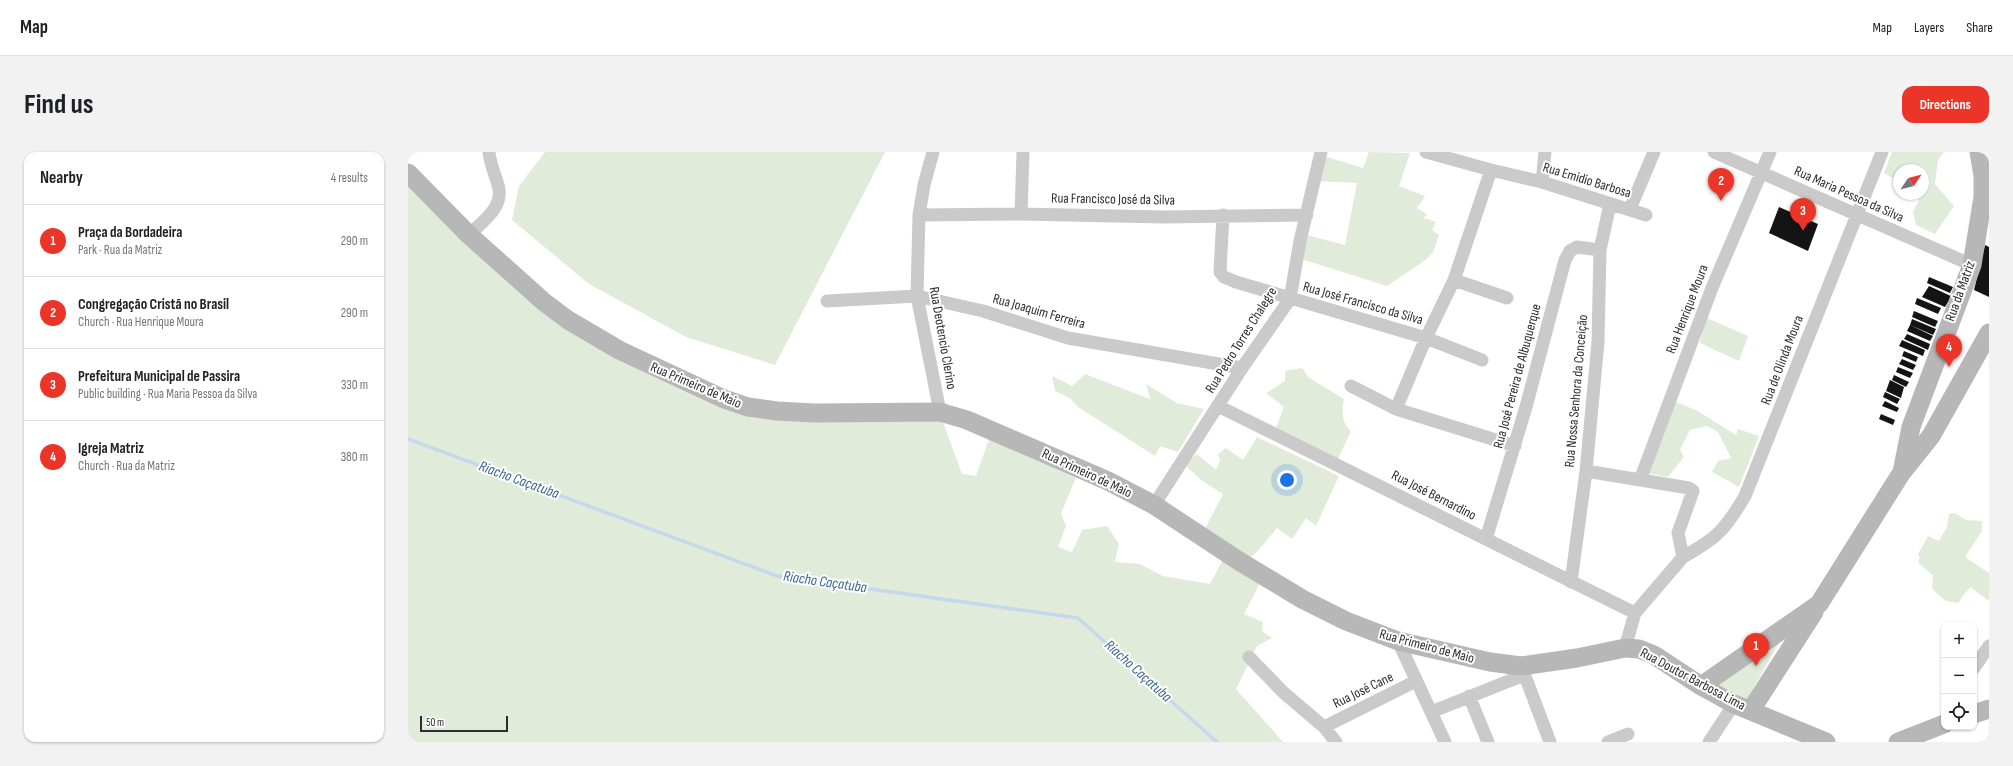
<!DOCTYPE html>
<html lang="en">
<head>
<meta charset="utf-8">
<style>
	:root { --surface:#fff; --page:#f2f2f2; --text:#202124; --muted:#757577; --line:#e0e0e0; --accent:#eb3529 }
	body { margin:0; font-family:"Sofia Sans Condensed",sans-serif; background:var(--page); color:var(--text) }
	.controls { position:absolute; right:12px; bottom:12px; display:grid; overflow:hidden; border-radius:8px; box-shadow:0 1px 3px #0004 }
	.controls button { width:36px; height:36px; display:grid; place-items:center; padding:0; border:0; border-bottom:1px solid var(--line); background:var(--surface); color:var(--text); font:20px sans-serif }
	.compass { position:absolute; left:1485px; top:12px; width:36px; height:36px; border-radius:50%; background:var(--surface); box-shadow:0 1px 3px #0004; rotate:55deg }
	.scale { position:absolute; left:12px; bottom:10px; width:88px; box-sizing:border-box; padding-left:4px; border:2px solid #2d2d2d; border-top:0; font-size:11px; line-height:14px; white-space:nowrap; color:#2d2d2d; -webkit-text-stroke:3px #fff; paint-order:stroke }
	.you { position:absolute; left:879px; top:328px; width:14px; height:14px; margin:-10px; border:3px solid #fff; border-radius:50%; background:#1a73e8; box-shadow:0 0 0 6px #1a73e833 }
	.badge { display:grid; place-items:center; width:26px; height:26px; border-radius:50%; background:var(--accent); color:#fff; font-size:13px; font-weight:700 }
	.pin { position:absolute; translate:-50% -33px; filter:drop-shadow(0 1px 2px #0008) }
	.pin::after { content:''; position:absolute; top:21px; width:14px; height:12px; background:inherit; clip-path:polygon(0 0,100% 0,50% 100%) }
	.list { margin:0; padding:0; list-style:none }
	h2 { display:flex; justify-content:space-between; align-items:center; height:52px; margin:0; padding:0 16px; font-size:17px }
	h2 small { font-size:13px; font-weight:400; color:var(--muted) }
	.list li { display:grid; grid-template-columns:26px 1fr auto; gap:12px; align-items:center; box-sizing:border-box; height:72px; padding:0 16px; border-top:1px solid var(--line) }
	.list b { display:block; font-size:15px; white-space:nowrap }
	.list p { margin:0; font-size:13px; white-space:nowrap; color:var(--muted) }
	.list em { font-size:13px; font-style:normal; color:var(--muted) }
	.icon { flex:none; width:22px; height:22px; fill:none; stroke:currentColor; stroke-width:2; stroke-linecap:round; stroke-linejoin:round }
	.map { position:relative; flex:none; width:1581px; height:590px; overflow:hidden; border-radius:12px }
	header { display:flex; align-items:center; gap:24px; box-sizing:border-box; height:56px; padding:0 20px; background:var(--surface); border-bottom:1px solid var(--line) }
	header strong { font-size:19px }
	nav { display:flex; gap:22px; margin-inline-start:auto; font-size:14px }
	.intro { display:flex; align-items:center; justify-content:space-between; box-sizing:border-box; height:96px; padding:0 24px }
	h1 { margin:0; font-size:28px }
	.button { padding:10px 18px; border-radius:12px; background:var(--accent); color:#fff; font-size:14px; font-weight:700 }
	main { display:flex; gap:24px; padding:0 24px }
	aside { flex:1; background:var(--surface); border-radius:12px; box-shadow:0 1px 3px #0004 }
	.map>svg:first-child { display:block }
</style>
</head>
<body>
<header>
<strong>Map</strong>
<nav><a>Map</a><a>Layers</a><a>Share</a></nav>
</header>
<div class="intro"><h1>Find us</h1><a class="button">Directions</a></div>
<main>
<aside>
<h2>Nearby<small>4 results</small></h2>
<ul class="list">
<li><span class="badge">1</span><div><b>Praça da Bordadeira</b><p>Park · Rua da Matriz</p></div><em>290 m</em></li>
<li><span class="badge">2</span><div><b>Congregação Cristã no Brasil</b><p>Church · Rua Henrique Moura</p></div><em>290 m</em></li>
<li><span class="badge">3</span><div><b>Prefeitura Municipal de Passira</b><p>Public building · Rua Maria Pessoa da Silva</p></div><em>330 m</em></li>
<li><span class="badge">4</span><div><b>Igreja Matriz</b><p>Church · Rua da Matriz</p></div><em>380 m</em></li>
</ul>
</aside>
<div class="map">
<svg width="1581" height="590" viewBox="0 0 1581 590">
	<rect width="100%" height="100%" fill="#fff"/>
	<path fill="#e1ebda" d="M137,0H477L367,213L278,185L181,132L104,68L111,34Z
		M961,0L1002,1L991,34L1017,44L1009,56L1019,62L1016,66L1028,70L1024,78L1031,83L1025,100L1019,107L979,134L890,106L895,82L937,93L949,31L906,29L913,3L955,16Z
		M1484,0H1536L1530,8L1527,32L1546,54L1527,82L1508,73L1505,60L1511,48L1506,42H1515V18H1491V29L1476,21Z
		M0,27L107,132L332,257L531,259L554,322L568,324L581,287L668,326L653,361L658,374L650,395L664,400L674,378L699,374L711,392L707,410L732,412L755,424L802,432L814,409L852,431L836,462L855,470L854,479L864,486L849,494L828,537L875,590H0Z
		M1297,165L1340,184L1331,209L1292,191Z
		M894,216L900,225L936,247C934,260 933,270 943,279L930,307L868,276L876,255L858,241L877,229V219Z
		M677,222L742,247L738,232L769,251L796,257L770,300L752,294L747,304L670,255L662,246L647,239L644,224L664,234Z
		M1265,249L1288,258L1328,283L1330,277L1351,284L1331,335L1304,320L1310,309L1323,306L1310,280L1299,274L1282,278L1272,298L1276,305L1260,325L1237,321Z
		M849,285L931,324L908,374L898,366L884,387L869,376L849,400L840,407L797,377L815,342L793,328L777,313L789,302L808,318L812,309L810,302L818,296L835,308Z
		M1547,361L1558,368L1574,369V379L1557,405L1581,421V449L1562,435L1550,451L1538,449L1524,437L1525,424L1510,410L1512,405L1510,402L1520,384L1531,389L1539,375L1541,362Z
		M1371,491L1336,552L1304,536Z"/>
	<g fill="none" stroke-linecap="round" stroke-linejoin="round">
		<path stroke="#c5d8ec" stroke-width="3.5" d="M0,287L369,424L670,466L809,590"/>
	</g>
	<path fill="#141414" d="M1371,55L1410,72L1400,99L1361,81Z
		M1577,93L1581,95V145L1566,138Z
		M1521,125L1545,135L1542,141L1519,131Z
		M1521,134L1545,145L1542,151L1540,150L1537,155L1514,145Z
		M1509,146L1533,156L1530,162L1507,152Z
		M1506,159L1530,169L1527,175L1504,165Z
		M1504,167L1528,177L1525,183L1502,173Z
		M1502,173L1525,184L1522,189L1499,179Z
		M1499,182L1522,192L1520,198L1496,187Z
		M1494,188L1517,198L1515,204L1491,194Z
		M1496,199L1510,205L1508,210L1494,204Z
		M1494,207L1508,213L1505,218L1491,212Z
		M1490,215L1505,221L1502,226L1488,220Z
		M1486,223L1501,230L1498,235L1484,228Z
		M1482,228L1496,235L1493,246L1478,239Z
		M1477,240L1492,247L1489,252L1475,245Z
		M1477,249L1491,256L1489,260L1474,254Z
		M1473,262L1487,268L1485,273L1471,267Z"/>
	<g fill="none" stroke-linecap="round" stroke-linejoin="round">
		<path stroke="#cacaca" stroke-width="13" d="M525,0L516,33L511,63L509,144L532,260
			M1018,0L1083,18L1134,30L1238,63
			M1306,0L1564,113
			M1134,30L1137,0
			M1222,57L1246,0
			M613,62L615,0
			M511,63L613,62L755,65L899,63
			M815,63L812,120L816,125L828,130L1018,186L1074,208
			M61,83C74,70 97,55 90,33C87,22 82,12 81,0
			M1046,128L1099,146
			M419,149L509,144L575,159L660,186L834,216
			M943,234L988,257L1107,294
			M810,254L1227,461
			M988,257L1018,186L1046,128L1083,18
			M1178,319L1281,336L1285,339L1270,381L1275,405L1227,461L1217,496
			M1232,328L1304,136L1362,0
			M746,353L834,216L882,147L892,89L913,0
			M1078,387L1118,255L1157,108L1162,99L1169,95L1192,98
			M1275,405C1309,386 1317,378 1337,344L1474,0
			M1163,430L1178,319L1190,190L1192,98L1202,52
			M990,489L1037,590
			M841,505L876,541L916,575L928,590
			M1114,516L1142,590
			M1566,516L1581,494
			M1061,544L1080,590
			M1023,560L1116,523
			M916,575L1008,529
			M1200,590L1220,582
			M1301,590L1326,552"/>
		<path stroke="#b7b7b7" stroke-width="19" d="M0,21L61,83L136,150L160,168L211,198L316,247L340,255L369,259L406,261L532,260L559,268L700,329L746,353L831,409L894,447L938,469L990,489L1082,510L1113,514L1169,506L1217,496L1231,497L1246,503L1293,534L1326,552L1418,590
			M1495,319L1523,284L1581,181
			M1293,534L1411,452L1494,320L1503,275L1564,113L1575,45V24L1571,0
			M1343,558L1406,460
			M1566,562L1581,557
			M1490,590L1536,572"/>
	</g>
	<g text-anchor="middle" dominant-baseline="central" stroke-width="4" stroke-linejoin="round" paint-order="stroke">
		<g font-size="14" fill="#2d2d2d" stroke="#fff">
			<text transform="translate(1179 28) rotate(17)">Rua Emidio Barbosa</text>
			<text transform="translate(1441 42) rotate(24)">Rua Maria Pessoa da Silva</text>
			<text transform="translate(705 47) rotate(1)">Rua Francisco José da Silva</text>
			<text transform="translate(1552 139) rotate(-70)">Rua da Matriz</text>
			<text transform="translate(955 151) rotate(16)">Rua José Francisco da Silva</text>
			<text transform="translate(1279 157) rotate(-69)">Rua Henrique Moura</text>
			<text transform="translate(631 159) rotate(16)">Rua Joaquim Ferreira</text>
			<text transform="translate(535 186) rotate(80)">Rua Deotencio Clerino</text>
			<text transform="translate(833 188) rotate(-58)">Rua Pedro Torres Chalegre</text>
			<text transform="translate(1374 208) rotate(-69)">Rua de Olinda Moura</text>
			<text transform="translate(1109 224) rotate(-75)">Rua José Pereira de Albuquerque</text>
			<text transform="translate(288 233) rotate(23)">Rua Primeiro de Maio</text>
			<text transform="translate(1168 239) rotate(-85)">Rua Nossa Senhora da Conceição</text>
			<text transform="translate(679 321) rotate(25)">Rua Primeiro de Maio</text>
			<text transform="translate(1026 343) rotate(27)">Rua José Bernardino</text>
			<text transform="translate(1019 494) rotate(15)">Rua Primeiro de Maio</text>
			<text transform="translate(1285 527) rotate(28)">Rua Doutor Barbosa Lima</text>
			<text transform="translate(955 538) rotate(-26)">Rua José Cane</text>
		</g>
		<g font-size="15" font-style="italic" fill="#396392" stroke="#fff">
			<text transform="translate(111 328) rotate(20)">Riacho Caçatuba</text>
			<text transform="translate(417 430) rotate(8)">Riacho Caçatuba</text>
			<text transform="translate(730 519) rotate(42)">Riacho Caçatuba</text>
		</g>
	</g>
</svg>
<div class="controls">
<button>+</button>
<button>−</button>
<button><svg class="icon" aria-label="locate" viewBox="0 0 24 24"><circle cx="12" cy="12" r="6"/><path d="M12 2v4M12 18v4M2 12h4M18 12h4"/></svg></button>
</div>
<svg class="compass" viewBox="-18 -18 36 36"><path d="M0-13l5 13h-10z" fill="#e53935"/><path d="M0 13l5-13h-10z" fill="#757577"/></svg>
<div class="scale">50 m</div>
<div class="you"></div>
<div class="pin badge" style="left:1348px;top:514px">1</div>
<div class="pin badge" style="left:1313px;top:49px">2</div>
<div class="pin badge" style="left:1395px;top:79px">3</div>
<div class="pin badge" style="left:1541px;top:215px">4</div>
</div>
</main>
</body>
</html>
